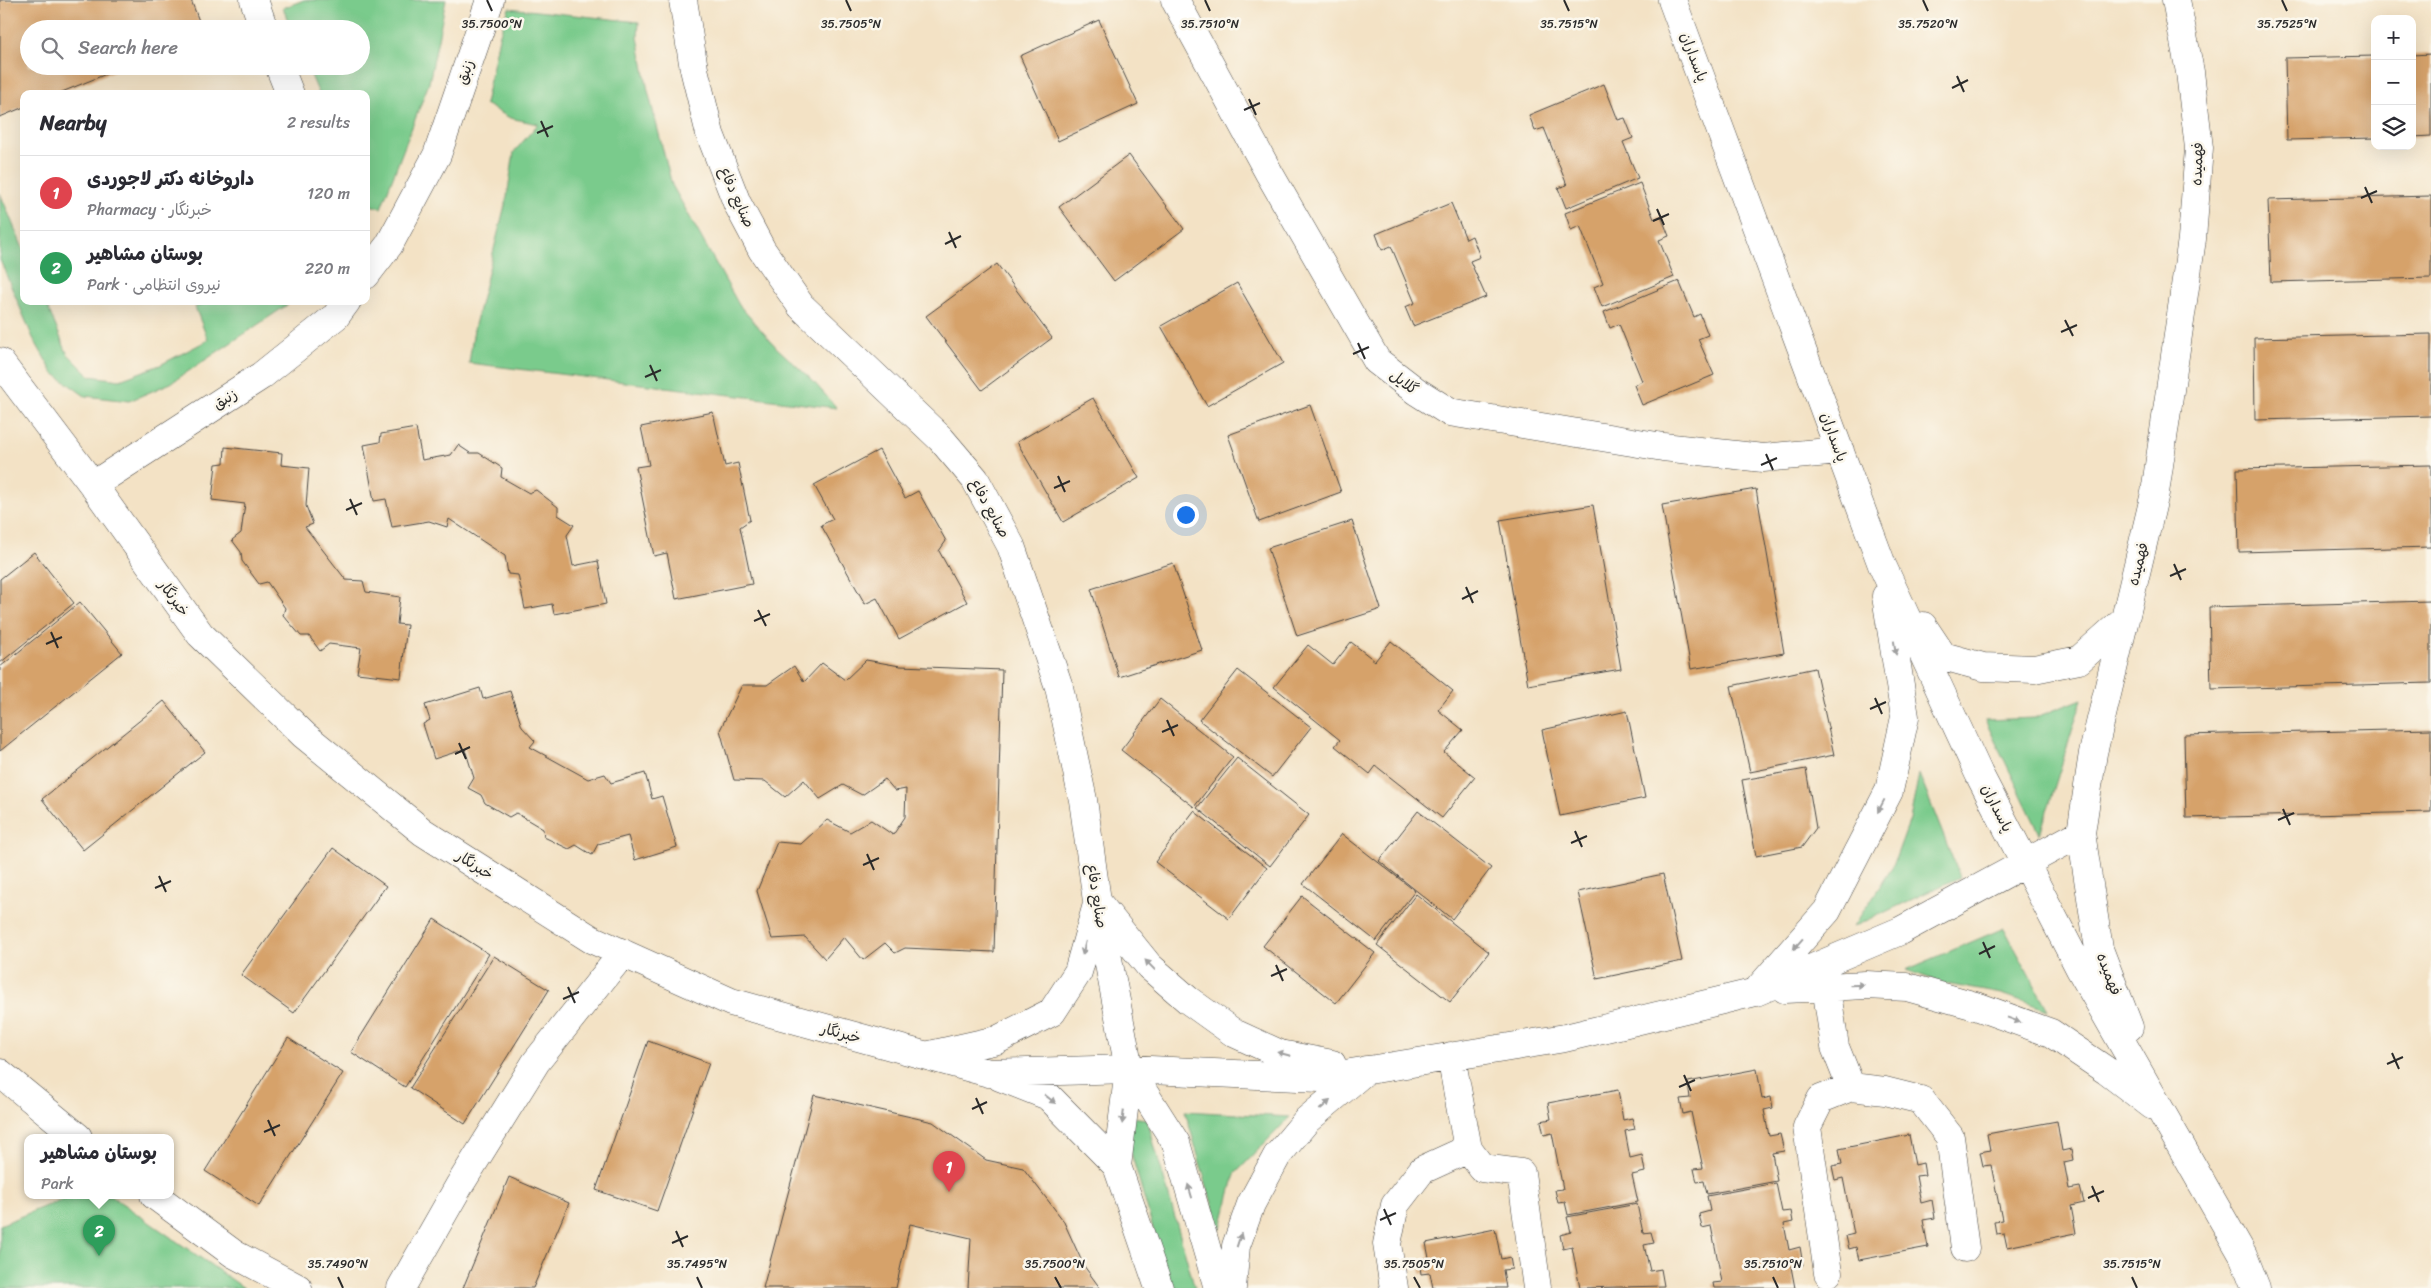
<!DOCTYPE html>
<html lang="en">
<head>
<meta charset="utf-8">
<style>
	:root { --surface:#fff; --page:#f7f7f7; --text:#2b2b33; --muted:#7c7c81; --line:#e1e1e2; --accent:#111827 }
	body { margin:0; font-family:Sriracha,"Playpen Sans Arabic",sans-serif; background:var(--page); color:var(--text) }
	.controls { position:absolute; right:15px; top:15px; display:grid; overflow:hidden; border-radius:10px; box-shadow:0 5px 20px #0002 }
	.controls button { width:45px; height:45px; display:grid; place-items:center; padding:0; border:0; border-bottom:1px solid var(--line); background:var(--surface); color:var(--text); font:25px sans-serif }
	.you { position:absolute; left:1185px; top:514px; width:18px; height:18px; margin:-12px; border:4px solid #fff; border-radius:50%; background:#1a73e8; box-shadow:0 0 0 8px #1a73e833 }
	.badge { display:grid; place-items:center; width:32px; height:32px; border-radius:50%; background:var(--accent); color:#fff; font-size:16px; font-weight:700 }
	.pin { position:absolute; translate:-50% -41px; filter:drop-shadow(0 1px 2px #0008) }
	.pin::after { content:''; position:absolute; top:26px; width:18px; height:15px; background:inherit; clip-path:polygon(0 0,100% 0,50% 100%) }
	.popup { position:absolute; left:24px; top:1134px; width:150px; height:65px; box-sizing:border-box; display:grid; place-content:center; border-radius:10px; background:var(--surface); filter:drop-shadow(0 1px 4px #0005); font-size:16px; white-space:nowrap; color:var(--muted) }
	.popup b { font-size:19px; color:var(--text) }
	.popup::after { content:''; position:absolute; left:50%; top:100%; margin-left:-10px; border:10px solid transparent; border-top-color:var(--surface) }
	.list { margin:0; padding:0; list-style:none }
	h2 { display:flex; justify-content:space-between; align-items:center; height:65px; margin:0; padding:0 20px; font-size:21px }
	h2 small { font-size:16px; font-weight:400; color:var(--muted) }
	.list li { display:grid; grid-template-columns:32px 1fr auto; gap:15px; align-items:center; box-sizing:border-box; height:75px; padding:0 20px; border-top:1px solid var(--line) }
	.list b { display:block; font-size:19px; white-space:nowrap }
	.list p { margin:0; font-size:16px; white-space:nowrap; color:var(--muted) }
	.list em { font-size:16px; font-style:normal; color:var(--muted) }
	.icon { flex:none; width:28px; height:28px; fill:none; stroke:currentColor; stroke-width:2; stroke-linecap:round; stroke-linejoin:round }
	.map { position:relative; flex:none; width:2431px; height:1288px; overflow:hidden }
	.search { position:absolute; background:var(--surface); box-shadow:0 5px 20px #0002; left:20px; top:20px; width:350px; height:55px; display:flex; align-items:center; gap:12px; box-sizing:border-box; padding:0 18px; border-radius:28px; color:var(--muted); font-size:19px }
	.panel { position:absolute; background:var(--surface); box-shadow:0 5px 20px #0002; left:20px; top:90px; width:350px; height:215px; border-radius:10px }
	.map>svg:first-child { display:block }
</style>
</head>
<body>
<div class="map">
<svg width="2431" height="1288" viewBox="0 0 2431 1288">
	<rect width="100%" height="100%" fill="#fbf7ec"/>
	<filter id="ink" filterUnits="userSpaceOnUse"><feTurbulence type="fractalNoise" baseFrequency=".02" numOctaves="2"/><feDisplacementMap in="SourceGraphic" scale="10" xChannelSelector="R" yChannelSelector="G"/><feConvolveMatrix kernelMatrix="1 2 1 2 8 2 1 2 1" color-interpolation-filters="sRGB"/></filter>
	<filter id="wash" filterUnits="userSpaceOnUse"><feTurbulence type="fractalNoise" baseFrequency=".0096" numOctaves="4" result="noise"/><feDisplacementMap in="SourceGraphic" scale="20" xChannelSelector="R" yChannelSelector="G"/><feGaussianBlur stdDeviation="1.12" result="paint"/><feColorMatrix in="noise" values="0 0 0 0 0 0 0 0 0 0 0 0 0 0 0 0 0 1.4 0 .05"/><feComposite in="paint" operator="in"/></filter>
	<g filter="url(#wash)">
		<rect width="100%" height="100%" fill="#f3e2c5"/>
		<path fill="#7acb8c" stroke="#527b5c" d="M304,0H446L429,83L381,208L366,204V94H319L307,66H361V29H291L283,8Z
			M509,8L639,22L638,37L648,91L672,185L739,305L777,348L812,380L837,408L469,363L474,329L507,197L514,152L538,124L510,118L485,104L499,37Z
			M0,193L24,251V301H45L67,353L90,376L120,380L160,365L208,340L195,307L212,301H293L171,383L129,401L85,396L53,373L33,338L0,260Z
			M2082,699L2040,834L1985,720L2034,718Z
			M1919,774L1960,877L1853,927L1892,868L1910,819Z
			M2004,928L2048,1010L2002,994L1946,984L1906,970Z
			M1185,1111L1290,1117L1235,1174L1220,1231Z
			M1131,1117L1147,1119L1195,1288H1170L1128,1142Z
			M72,1195H110L244,1288H0V1225Z"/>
		<g id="blocks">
			<path fill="#d6a26b" d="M0,0H191L202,29H29V66H126L57,94H24V107L0,117Z
				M1099,20L1138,104L1058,141L1020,56Z
				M2431,54V136L2412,137V55Z
				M2375,56V138L2287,140L2285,58Z
				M1604,84L1618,120L1625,118L1633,138L1623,142L1638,178L1566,208L1558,188L1567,185L1544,128L1535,131L1529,115Z
				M1129,155L1184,229L1114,281L1059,207Z
				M1640,183L1654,219L1661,216L1669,236L1659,240L1674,277L1602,307L1594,287L1603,283L1580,226L1571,230L1565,213Z
				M2431,196V278L2271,282L2268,200Z
				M1451,203L1466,239L1472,236L1480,257L1470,261L1486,297L1413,326L1405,307L1415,303L1391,246L1382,250L1376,234Z
				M997,264L1052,338L982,390L926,316Z
				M1679,281L1694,317L1700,314L1708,335L1698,339L1714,375L1642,405L1634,385L1642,381L1619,324L1610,328L1604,312Z
				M1237,283L1283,363L1207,406L1161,326Z
				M2431,334V416L2255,420L2254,338Z
				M1093,398L1139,478L1063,522L1017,442Z
				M1310,405L1341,492L1259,522L1228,435Z
				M713,412L725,466L738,463L750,520L740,527L752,584L676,599L667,553L654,556L636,467L649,465L641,427Z
				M416,428L422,460L451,455L458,445L470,453H479L502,468L501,477L529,493L536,490L558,507V515L574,525L567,535L573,566L598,561L606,604L554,614L552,604L525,609L518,575L508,574L505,556L449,519L447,527L429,521L392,527L386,499L374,501L364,445L380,442L381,434Z
				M225,447L282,453L281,465L309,468L306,506L313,524L305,527L346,580L363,581L366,592L400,597L397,624L407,625L401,678L357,673L361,648L329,644L320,651L309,636H301L283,615L285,608L267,582L259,584L242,561L241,552L232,540L241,533L245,504L212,500L216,464L224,463Z
				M879,450L905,498L918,491L946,541L939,551L967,602L899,639L877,598L865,604L821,525L833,519L814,485Z
				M2431,465V547L2239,552L2237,469Z
				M1756,489L1784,653L1691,669L1662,505Z
				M1593,505L1621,669L1528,685L1500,520Z
				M1352,521L1381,609L1297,636L1268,548Z
				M34,552L74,603L0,663V579Z
				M1173,563L1202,650L1119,677L1091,589Z
				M2431,601V683L2211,689L2209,607Z
				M80,602L122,653L0,751V667Z
				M1391,641L1453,691L1438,710L1463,730L1444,752L1475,777L1442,818L1376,766L1370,774L1335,746L1340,740L1274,687L1308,645L1333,665L1351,642L1375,661Z
				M866,660L900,666L1002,670L994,952L905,948L895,953L885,943L863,960L844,937L825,959L805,937L772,939L757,891L777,842L801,844L827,820L850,832L871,820L893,835L905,817L906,789L895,791L885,779L862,795L843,785L820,799L804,780L785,797L765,781L734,780L720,730L742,685H767L794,666L804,682L822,663L845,680Z
				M1815,668L1834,755L1750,772L1731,686Z
				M1238,670L1311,727L1272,777L1199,720Z
				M480,688L483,699L510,691L522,727L535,741L530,747L588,779L605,774L611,783L645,773L652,799L662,796L677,847L635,860L628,836L598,844L592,855L576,845L569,849L544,837L543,829L516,813L509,817L485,803L481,795L468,788L474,778L465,749L434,759L423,724L430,720L425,705Z
				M1160,699L1233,757L1194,807L1121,750Z
				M164,701L205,752L83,850L42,799Z
				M1627,711L1645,798L1560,816L1542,730Z
				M2431,729V812L2186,818L2184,735Z
				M1237,758L1309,815L1270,866L1197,808Z
				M1806,769L1816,828L1802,847L1756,856L1742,780Z
				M1194,811L1267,868L1229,919L1155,862Z
				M1418,811L1491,868L1452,919L1379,861Z
				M1342,834L1415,891L1376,941L1303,884Z
				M333,848L386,886L294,1013L241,975Z
				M1663,874L1682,961L1597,979L1578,892Z
				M1416,894L1489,952L1450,1002L1377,945Z
				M1302,896L1375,953L1336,1003L1263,946Z
				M434,919L489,954L405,1087L351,1052Z
				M494,956L549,990L465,1124L410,1088Z
				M288,1038L343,1073L259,1206L205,1171Z
				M648,1041L709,1063L657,1211L596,1190Z
				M1757,1069L1762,1099L1771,1097L1773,1108L1764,1110L1769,1136L1780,1134L1784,1151L1772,1153L1777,1181L1707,1194L1704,1181L1697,1182L1694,1169L1703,1168L1691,1112L1683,1114L1680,1099L1690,1098L1688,1082Z
				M1618,1090L1623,1120L1632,1118L1635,1129L1625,1131L1630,1158L1642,1155L1645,1172L1632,1175L1638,1202L1568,1215L1565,1202L1558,1203L1555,1190L1563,1189L1552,1133L1544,1135L1541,1121L1551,1119L1548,1103Z
				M814,1095L933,1122L986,1160L1023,1168L1063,1220L1084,1266L1100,1288H968L971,1238L910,1224L896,1288H763Z
				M2057,1121L2062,1151L2071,1149L2073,1160L2064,1162L2069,1189L2080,1187L2084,1203L2071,1206L2076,1233L2007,1247L2004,1233L1996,1234L1994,1221L2002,1220L1991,1165L1983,1166L1980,1152L1990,1150L1987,1134Z
				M1909,1135L1915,1165L1923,1163L1925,1175L1916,1176L1921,1203L1932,1200L1935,1218L1923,1220L1928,1247L1859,1260L1856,1247L1849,1249L1846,1236L1854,1234L1843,1178L1835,1180L1832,1166L1842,1164L1839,1149Z
				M509,1177L569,1203L533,1288H463Z
				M1776,1183L1782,1212L1791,1211L1793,1222L1784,1224L1789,1250L1800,1247L1803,1265L1791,1267L1795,1288H1714L1713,1283L1722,1282L1711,1226L1702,1228L1699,1214L1710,1211L1707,1196Z
				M1637,1204L1643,1233L1651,1232L1654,1243L1644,1245L1650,1271L1661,1269L1664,1286L1580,1288L1572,1247L1563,1249L1560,1235L1571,1232L1567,1217Z
				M1495,1229L1501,1259L1510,1257L1512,1269L1503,1270L1506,1288H1433L1430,1273L1421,1274L1419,1260L1429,1258L1426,1243Z"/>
		</g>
	</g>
	<g filter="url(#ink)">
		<use href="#blocks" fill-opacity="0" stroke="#494642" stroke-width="1"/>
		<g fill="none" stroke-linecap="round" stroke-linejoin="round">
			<defs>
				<path id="minor" d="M254,0L264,29
					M683,0L694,69L710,134L737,203L762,250L801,306L941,439L975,479L1011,546L1059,687L1083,800L1097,901L1129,1069L1117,1166L1159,1288
					M1175,0L1269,173L1377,361L1416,391L1449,412L1663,447L1763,458L1840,451
					M1672,0L1882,565L1979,774L2080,969L2243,1255L2256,1288
					M279,66L290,94
					M366,275L389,245L437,155L490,0
					M0,362L93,485L200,634L304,735L423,832L591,939L731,1002L989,1073L1129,1069L1320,1078L1565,1038L1756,992L1900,931L2081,833
					M93,485L261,376L336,316L347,301
					M1923,626L1943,656L1983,667L2034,669L2079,660L2125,619
					M1099,904L1149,966L1188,1000L1234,1033L1280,1054L1332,1064
					M1826,986L1835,1047L1851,1087L1885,1091L1921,1100L1950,1137L1965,1248
					M1760,987L1827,911L1889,791L1905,717L1886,596
					M1785,989L1866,985L1907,987L1979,1007L2051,1033L2107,1071L2153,1106
					M2129,1027L2099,949L2081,833L2093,753L2155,493L2192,239L2199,148L2190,72L2176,0
					M930,1055L997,1040L1052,1012L1078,972L1096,908
					M1451,1056L1468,1149L1482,1168L1521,1173L1537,1288
					M1129,1069L1176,1143L1218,1288
					M0,1073L78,1137
					M1000,1077L1048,1096L1117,1166
					M154,1195L234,1254L298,1288
					M1828,1273L1807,1127L1821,1099L1851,1087
					M401,1288L459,1186L536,1062L623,953
					M1232,1288L1236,1246L1251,1204L1277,1156L1307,1120L1366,1070
					M1394,1288L1387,1244L1395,1205L1422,1170L1468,1149"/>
			</defs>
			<use href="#minor" stroke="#494642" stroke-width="29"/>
			<use href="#minor" stroke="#fff" stroke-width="28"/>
		</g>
		<defs><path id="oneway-solid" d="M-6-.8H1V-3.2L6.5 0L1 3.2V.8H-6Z" transform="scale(1.25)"/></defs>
		<g fill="#a0a0a0">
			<use href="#oneway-solid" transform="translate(1895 648) rotate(81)"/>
			<use href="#oneway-solid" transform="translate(1881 806) rotate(118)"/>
			<use href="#oneway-solid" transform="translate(1798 944) rotate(131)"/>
			<use href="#oneway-solid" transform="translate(1084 948) rotate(105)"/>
			<use href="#oneway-solid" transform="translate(1150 965) rotate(-134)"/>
			<use href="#oneway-solid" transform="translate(1857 985) rotate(-1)"/>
			<use href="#oneway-solid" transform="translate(2014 1020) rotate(20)"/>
			<use href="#oneway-solid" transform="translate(1284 1054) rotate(-165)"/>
			<use href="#oneway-solid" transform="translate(1050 1099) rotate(38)"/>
			<use href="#oneway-solid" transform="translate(1325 1105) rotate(-41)"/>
			<use href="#oneway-solid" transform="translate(1123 1117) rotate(97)"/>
			<use href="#oneway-solid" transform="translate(1190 1191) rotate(-107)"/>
			<use href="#oneway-solid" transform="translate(1239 1240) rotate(-72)"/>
		</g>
	</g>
	<path fill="none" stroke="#2b2b2b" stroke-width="2" d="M487,0L492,11M846,0L851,11M1205,0L1210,11M1564,0L1569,11M1923,0L1928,11M2282,0L2287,11M1957,76L1964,92M1952,88L1968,80M1249,99L1256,115M1244,110L1260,103M541,121L548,137M537,133L553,126M2365,187L2372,203M2361,198L2377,191M1657,209L1664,225M1653,221L1669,214M949,232L956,248M945,244L961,236M2065,320L2073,336M2061,332L2077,325M1358,343L1365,359M1353,354L1369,347M650,365L657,381M645,377L661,370M1766,454L1773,470M1761,465L1777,458M1058,476L1065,492M1054,488L1070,481M350,499L357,515M346,510L362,503M2174,564L2181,580M2170,576L2186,569M1466,587L1473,603M1462,599L1478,591M758,610L766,626M754,621L770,614M51,632L58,648M46,644L62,637M1875,698L1882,714M1870,709L1886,702M1167,720L1174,736M1162,732L1178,725M459,743L466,759M455,754L470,747M2283,809L2290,825M2278,820L2294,813M1575,831L1582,847M1571,843L1587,836M867,854L874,870M863,865L879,858M159,876L166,892M155,888L171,881M1983,942L1990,958M1979,954L1995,946M1276,965L1283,981M1271,976L1287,969M568,987L575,1003M563,999L579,992M2392,1053L2399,1069M2387,1064L2403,1057M1684,1075L1691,1091M1679,1087L1695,1080M976,1098L983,1114M972,1109L987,1102M268,1120L275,1136M264,1132L280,1125M2092,1186L2099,1202M2088,1198L2104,1191M1384,1209L1391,1225M1380,1220L1396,1213M676,1231L683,1247M672,1243L688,1236M338,1277L343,1288M697,1277L702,1288M1055,1277L1061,1288M1414,1277L1420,1288M1773,1277L1778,1288M2132,1277L2137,1288"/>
	<g text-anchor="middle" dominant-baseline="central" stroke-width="5" stroke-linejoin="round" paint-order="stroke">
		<g font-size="15" fill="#2b2b2b" stroke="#fbf7ec">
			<text transform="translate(1694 57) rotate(69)">پاسداران</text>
			<text transform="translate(465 72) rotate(-71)">زنبق</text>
			<text transform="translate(2197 164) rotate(-88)">فهمیده</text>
			<text transform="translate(737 197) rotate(66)">صنایع دفاع</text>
			<text transform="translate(1404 382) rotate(37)">گلایل</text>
			<text transform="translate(225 399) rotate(-32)">زنبق</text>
			<text transform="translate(1834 437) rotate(70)">پاسداران</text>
			<text transform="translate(990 508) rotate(61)">صنایع دفاع</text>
			<text transform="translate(2138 564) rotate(-76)">فهمیده</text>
			<text transform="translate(174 598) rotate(54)">خبرنگار</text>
			<text transform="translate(1997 808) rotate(63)">پاسداران</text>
			<text transform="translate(475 865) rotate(33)">خبرنگار</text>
			<text transform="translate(1097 896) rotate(81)">صنایع دفاع</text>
			<text transform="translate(2109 974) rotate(69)">فهمیده</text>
			<text transform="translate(841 1033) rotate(15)">خبرنگار</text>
		</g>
	</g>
	<g font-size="12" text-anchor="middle" fill="#2b2b2b" stroke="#fbf7ec" stroke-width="5" stroke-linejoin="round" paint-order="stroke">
		<text x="492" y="28">35.7500°N</text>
		<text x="851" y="28">35.7505°N</text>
		<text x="1210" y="28">35.7510°N</text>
		<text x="1569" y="28">35.7515°N</text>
		<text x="1928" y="28">35.7520°N</text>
		<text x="2287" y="28">35.7525°N</text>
		<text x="338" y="1268">35.7490°N</text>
		<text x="697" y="1268">35.7495°N</text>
		<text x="1055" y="1268">35.7500°N</text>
		<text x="1414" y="1268">35.7505°N</text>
		<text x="1773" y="1268">35.7510°N</text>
		<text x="2132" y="1268">35.7515°N</text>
	</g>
</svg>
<div class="controls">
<button>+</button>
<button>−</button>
<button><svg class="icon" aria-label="layers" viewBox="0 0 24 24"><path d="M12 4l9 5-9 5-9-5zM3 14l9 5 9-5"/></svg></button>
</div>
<div class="you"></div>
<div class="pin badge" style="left:949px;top:1192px;background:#e0444e">1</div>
<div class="pin badge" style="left:99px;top:1256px;background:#2e9e5b">2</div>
<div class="popup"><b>بوستان مشاهیر</b>Park</div>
<div class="search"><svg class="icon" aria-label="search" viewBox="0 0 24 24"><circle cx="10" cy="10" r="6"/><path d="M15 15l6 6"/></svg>Search here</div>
<section class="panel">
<h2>Nearby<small>2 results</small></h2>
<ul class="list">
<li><span class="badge" style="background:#e0444e">1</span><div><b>داروخانه دکتر لاجوردی</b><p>Pharmacy · خبرنگار</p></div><em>120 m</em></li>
<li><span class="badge" style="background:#2e9e5b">2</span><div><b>بوستان مشاهیر</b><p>Park · نیروی انتظامی</p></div><em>220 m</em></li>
</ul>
</section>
</div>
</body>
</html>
